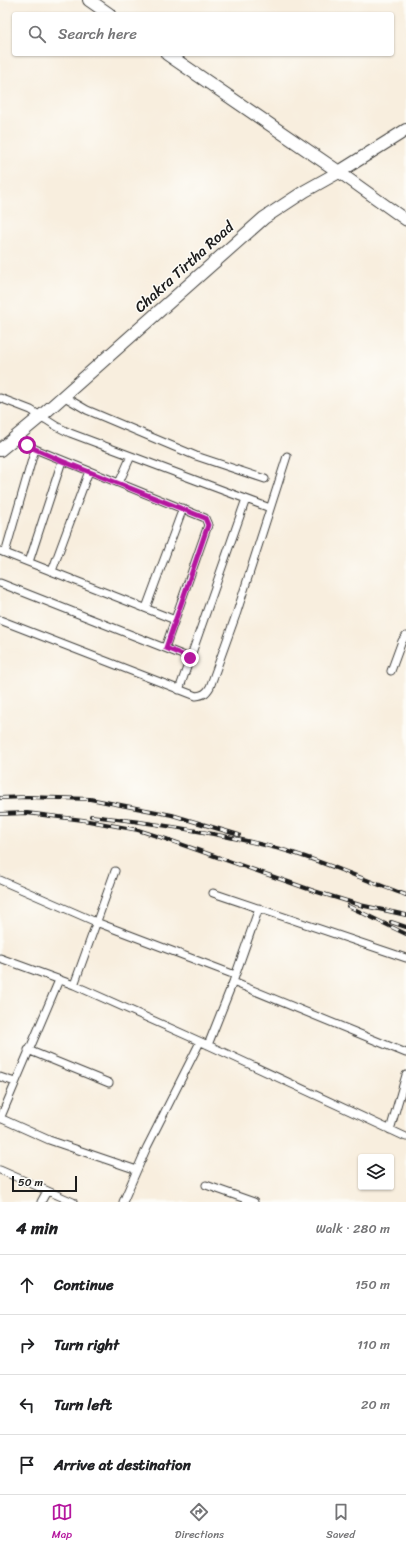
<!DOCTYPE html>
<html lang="en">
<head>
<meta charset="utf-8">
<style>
	:root { --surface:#fff; --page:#f6f6f6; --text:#202124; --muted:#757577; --line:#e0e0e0; --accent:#b5179e }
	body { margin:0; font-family:Sriracha,sans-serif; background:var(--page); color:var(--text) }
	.controls { position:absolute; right:12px; bottom:12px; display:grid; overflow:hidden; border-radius:4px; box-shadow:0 1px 3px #0004 }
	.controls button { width:36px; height:36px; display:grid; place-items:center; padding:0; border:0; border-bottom:1px solid var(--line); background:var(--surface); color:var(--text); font:20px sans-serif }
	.scale { position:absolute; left:12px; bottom:10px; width:65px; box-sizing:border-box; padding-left:4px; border:2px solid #1c1c1c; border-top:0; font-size:11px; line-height:14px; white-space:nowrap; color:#1c1c1c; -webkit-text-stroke:3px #fdfcf7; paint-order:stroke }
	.stop { position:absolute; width:12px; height:12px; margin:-9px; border:3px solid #b5179e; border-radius:50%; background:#fff }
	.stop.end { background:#b5179e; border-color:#fff; box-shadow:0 1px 4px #0008 }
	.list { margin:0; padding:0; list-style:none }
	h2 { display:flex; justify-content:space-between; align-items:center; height:52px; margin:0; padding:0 16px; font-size:17px }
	h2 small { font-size:13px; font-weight:400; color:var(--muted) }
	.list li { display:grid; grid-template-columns:26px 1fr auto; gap:12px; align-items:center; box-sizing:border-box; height:60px; padding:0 16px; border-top:1px solid var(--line) }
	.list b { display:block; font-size:15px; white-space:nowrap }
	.list em { font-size:13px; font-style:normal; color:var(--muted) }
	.icon { flex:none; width:22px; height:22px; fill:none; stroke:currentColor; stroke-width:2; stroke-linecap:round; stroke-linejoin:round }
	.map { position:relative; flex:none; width:406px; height:1202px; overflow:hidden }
	.search { position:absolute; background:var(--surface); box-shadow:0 1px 3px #0004; left:12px; right:12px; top:12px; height:44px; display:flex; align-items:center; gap:10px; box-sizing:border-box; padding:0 14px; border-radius:4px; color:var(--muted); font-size:15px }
	.sheet { height:292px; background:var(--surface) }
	nav { display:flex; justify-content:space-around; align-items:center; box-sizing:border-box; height:56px; border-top:1px solid var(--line); background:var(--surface); font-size:11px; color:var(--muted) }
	nav a { display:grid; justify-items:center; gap:2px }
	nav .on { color:var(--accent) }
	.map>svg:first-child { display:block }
</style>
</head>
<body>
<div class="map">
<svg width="406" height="1202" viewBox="0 0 406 1202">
	<rect width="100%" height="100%" fill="#fdfcf7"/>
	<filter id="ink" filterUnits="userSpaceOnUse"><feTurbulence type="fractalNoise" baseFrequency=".025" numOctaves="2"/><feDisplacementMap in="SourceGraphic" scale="8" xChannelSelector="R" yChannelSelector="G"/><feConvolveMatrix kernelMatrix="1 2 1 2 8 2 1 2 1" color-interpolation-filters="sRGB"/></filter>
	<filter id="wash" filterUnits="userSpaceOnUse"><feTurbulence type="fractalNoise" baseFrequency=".012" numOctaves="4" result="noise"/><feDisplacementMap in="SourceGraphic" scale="16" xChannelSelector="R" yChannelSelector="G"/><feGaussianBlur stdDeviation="0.9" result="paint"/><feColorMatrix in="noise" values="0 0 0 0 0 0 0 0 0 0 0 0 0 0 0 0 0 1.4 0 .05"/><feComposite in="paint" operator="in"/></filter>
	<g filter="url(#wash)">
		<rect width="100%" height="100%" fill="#f8eede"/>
	</g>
	<g filter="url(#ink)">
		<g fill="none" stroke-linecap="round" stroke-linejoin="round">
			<defs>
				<path id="minor" d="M63,396L87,410L196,456L265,479
					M0,398L31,410L56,426L70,433L270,508
					M16,436L35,449L205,518L208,525L165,648
					M119,483L131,456
					M0,551L175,620
					M5,553L35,449
					M29,562L62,461
					M52,571L89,471
					M0,583L190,658
					M146,608L183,508
					M0,620L196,696C203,695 206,694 210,687L237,612L287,456
					M391,671L402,641L406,636
					M179,690L246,499
					M0,880L96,922L235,975
					M213,893L406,958
					M0,958L74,985L208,1045L406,1137
					M233,982L406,1053
					M74,985L115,871
					M208,1045L233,982L259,908
					M28,1050L109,1083
					M0,1077L15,1082
					M0,1118L49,1140L137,1170
					M0,1119L59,980
					M390,1130L406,1075
					M0,1170L73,1202
					M206,1185L254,1202
					M41,1202L47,1191
					M123,1202L147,1147L200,1042"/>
				<path id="secondary" d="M339,172L406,220"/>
				<path id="primary" d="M89,0L109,14
					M167,54L339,172"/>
				<path id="trunk" d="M0,450L40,417L264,218L305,191L339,172L406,130"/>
			</defs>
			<use href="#minor" stroke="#3d3c39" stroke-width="9"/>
			<use href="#secondary" stroke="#3d3c39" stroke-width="13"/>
			<use href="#primary" stroke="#3d3c39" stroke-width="14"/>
			<use href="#trunk" stroke="#3d3c39" stroke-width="14"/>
			<use href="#minor" stroke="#fff" stroke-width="7"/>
			<use href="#secondary" stroke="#fff" stroke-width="11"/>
			<use href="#primary" stroke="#fff" stroke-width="12"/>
			<use href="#trunk" stroke="#fff" stroke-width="12"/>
			<defs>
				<path id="rail" d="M0,798L27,797L90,799L172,815L239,835
					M0,814L27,813L83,820L138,830L166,839L314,891L360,905L406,915
					M91,816C155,823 219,833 280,849C323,861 364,880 406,895
					M348,906L406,934
					M391,922L406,927"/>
			</defs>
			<use href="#rail" stroke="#1c1c1c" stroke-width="4"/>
			<use href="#rail" stroke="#fdfcf7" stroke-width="2.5" stroke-dasharray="8" stroke-linecap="butt"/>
		</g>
	</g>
	<g fill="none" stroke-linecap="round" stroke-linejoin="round" filter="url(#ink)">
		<path stroke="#b5179e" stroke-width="5" d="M27,445L35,449L62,461L205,518L208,525L166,648L190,658"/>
	</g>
	<g text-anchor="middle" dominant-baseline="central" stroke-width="3" stroke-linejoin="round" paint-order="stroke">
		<g font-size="15" fill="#1c1c1c" stroke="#fdfcf7">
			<text transform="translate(184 267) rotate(-42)">Chakra Tirtha Road</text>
		</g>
	</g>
</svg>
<div class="controls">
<button><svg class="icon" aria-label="layers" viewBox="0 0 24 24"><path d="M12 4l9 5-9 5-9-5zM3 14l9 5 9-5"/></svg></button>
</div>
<div class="scale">50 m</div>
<div class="stop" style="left:27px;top:445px"></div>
<div class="stop end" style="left:190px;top:658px"></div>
<div class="search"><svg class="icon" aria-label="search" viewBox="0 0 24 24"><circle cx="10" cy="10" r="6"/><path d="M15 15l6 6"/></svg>Search here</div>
</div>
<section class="sheet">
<h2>4 min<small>Walk · 280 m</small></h2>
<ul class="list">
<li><svg class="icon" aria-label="ahead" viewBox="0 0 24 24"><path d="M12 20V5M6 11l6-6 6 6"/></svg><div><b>Continue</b></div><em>150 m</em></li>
<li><svg class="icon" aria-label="right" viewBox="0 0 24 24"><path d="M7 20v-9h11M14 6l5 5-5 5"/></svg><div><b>Turn right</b></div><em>110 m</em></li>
<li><svg class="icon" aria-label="left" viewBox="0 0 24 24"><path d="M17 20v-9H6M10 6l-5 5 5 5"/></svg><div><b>Turn left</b></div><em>20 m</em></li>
<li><svg class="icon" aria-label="arrive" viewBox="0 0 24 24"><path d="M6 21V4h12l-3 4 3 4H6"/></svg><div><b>Arrive at destination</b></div></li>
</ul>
</section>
<nav>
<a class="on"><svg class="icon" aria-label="map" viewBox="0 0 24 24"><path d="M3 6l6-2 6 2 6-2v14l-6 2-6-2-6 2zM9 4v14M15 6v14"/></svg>Map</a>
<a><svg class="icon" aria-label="directions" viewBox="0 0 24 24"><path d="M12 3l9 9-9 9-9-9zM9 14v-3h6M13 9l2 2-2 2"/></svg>Directions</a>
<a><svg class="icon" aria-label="saved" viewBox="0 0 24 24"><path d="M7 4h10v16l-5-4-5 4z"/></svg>Saved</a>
</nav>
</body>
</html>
